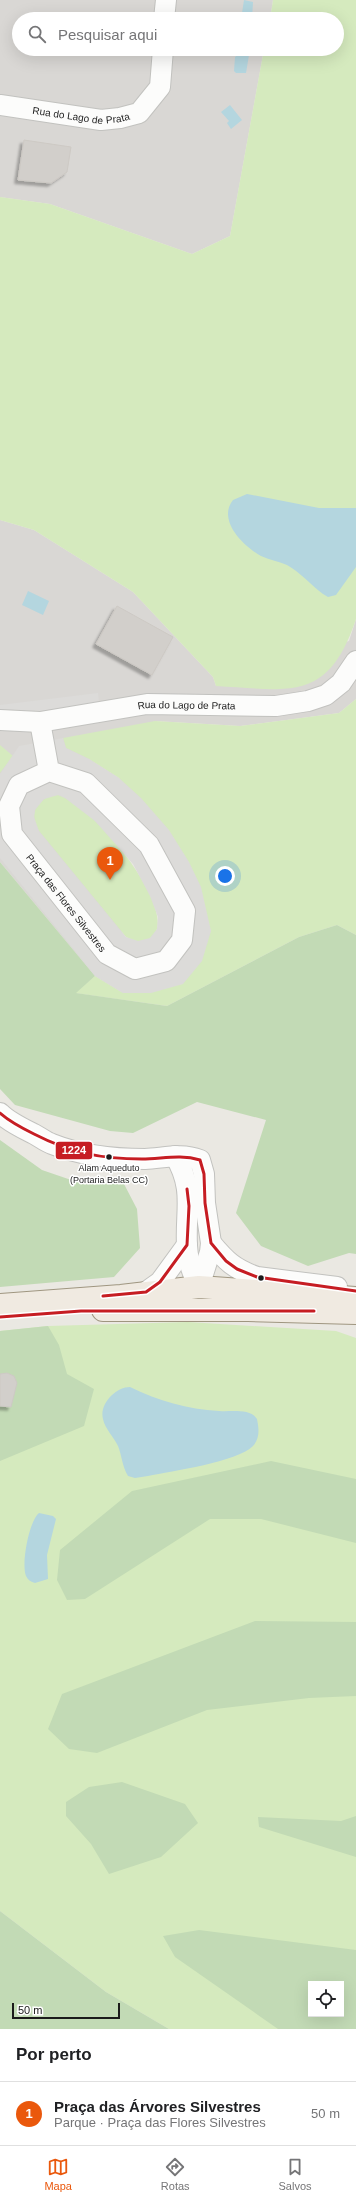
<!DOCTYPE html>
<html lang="pt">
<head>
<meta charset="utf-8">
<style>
	:root { --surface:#fff; --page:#f6f6f6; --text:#202124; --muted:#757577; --line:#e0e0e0; --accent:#ea580c }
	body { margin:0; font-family:Arial,sans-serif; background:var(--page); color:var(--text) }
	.controls { position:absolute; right:12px; bottom:12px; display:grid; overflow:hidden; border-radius:0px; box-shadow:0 4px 16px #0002 }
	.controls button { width:36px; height:36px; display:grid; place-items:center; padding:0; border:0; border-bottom:1px solid var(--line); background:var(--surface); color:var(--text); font:20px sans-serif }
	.scale { position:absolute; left:12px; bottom:10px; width:108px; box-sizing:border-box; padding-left:4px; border:2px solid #1b1b1b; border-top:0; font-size:11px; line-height:14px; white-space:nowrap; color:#1b1b1b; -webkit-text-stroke:3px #fff; paint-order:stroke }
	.you { position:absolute; left:225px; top:876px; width:14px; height:14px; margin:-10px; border:3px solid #fff; border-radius:50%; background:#1a73e8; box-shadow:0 0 0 6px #1a73e833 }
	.badge { display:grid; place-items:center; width:26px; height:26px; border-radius:50%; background:var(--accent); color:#fff; font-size:13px; font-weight:700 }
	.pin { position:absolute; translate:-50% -33px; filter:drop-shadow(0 1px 2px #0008) }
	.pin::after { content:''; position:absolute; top:21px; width:14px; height:12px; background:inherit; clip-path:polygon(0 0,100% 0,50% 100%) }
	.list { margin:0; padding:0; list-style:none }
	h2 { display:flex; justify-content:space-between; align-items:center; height:52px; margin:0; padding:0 16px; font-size:17px }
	h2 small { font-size:13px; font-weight:400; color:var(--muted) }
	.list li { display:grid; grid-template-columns:26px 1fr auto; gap:12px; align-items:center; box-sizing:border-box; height:64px; padding:0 16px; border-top:1px solid var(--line) }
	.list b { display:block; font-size:15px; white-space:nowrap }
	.list p { margin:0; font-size:13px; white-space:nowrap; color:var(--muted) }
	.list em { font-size:13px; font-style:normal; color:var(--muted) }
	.icon { flex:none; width:22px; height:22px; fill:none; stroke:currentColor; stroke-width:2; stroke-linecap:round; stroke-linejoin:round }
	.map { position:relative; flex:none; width:356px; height:2029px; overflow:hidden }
	.search { position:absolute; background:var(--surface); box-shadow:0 4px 16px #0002; left:12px; right:12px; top:12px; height:44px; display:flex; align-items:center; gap:10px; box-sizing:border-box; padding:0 14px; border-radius:22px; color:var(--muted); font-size:15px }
	.sheet { height:116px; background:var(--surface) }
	nav { display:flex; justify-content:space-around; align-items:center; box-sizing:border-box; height:56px; border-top:1px solid var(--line); background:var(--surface); font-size:11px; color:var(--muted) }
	nav a { display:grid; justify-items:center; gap:2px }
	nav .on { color:var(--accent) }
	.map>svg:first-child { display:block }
</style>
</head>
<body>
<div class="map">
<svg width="356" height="2029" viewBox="0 0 356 2029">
	<defs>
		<filter id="shadow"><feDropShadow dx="-3.5" dy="3.5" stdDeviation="1" flood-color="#0004"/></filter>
	</defs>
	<rect width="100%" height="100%" fill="#eae8e2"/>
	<path fill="#d9d7d4" d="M0,0H273L270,19H19V49H264L230,236L192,254L50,204L0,197Z
		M0,520L34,530L133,592L213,677L216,686L349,641L356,619V699L339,713L240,726L155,721L89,759L119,778L123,993L95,976L0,862Z"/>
	<path fill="#d5eabe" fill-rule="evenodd" d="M273,0H356V619C328,703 290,690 216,686L213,677L133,592L34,530L0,520V197L50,204L192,254L230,236L264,49H337V19H270Z
		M356,699V935L337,925L299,937L167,1006L75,993L95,976L123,993L182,984L119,778L89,759L66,748L63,738L155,721L240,726L339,713Z
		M0,745L13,756L0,773Z
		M58,795C77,801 101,826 114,841C128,856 180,926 147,940C139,943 133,941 126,937L39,831C28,814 37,797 58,795Z
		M188,1322L336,1331L356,1338V2029H169L106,1992L0,1911V1331L48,1326ZM311,1984H341V2014H311Z"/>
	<path fill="#c2dab5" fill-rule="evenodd" d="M0,862L95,976L76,993L167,1006L299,937L337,925L356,935V1254L349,1253L308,1266L261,1246L236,1213L266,1120L197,1102L133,1133L110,1131L15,1105L0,1089Z
		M0,1140L42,1170L77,1182L124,1184L137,1209L140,1248L114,1277L0,1287Z
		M48,1326L59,1345L67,1374L94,1389L84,1426L0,1461V1331Z
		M271,1461L356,1479V1543L261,1519H210L85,1599L67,1600L57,1580L60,1550L132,1491Z
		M255,1621L356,1622V1696L309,1698L207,1710L97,1753L69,1749L48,1729L62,1694Z
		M122,1782L185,1804L198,1823L161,1857L109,1874L91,1844L66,1816V1802L89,1787Z
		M356,1816V1857L259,1827L258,1817L341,1821Z
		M0,1911L106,1992L169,2029H0Z
		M199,1930L356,1950V2029H278L175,1957L163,1936ZM311,1984H341V2014H311Z"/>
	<path fill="#dcdbd9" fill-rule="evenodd" d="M98,693L99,703L14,715H0V705Z
		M63,738L66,748L89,759L119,778L141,798L169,830L189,862L201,887L211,931L202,961L183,984L151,993H123L95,976L0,858V774L19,746ZM58,795L65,798L95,821L133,864L150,896L158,917L157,929L150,938L138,941L126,937L39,831L34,817L35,810L44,799Z"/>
	<path fill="#b4d6df" d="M244,0L253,2L252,19H237L242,13Z
		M239,49H250L246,73H236L234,71L235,57L239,54Z
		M230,105L242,120L231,129L227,123L229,121L221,112Z
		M247,494L319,508H356V567L336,595L328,597L323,594C311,585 300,572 287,565C278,561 269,560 261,556C243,546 217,520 233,500Z
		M28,591L49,601L43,615L22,605Z
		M130,1387C159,1401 187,1409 219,1411C231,1412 250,1408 257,1419C259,1429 260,1438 253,1446C237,1462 172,1471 148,1476L135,1478L128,1476C122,1466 122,1456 118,1446C114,1437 105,1429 103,1419C99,1404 116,1387 130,1387Z
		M39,1513L53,1516L56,1519L47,1555L48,1579L35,1583C31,1582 28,1580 26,1576C21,1564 29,1521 39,1513Z"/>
	<path fill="#d2cfcb" stroke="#cdc9c4" filter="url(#shadow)" d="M24,140L71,147L67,172L51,183L18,180Z
		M117,606L173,637L152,675L96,644Z
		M7,1373L14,1376L17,1383L11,1407L0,1406V1374Z"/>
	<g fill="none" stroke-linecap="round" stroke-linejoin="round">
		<defs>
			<g id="minor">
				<path d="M164,19L166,0"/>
				<path id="s1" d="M0,105L101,120L120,118L139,113L160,87L163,49"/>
				<path id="s2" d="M0,720L40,722L147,704L276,706L308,701L326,695L341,683L356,661"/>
				<path id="s3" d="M40,722L49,771L19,785L9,806L12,834L107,954L135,969L166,961L182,940L185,911L149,845L86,783L49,771"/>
				<path d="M0,1113C9,1122 22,1128 34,1134C40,1137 46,1142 52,1144C82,1156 114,1159 145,1159C165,1158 181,1153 200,1160L204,1174L205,1203L211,1243L210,1252L199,1287"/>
				<path d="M175,1156C195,1190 185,1210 187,1246C188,1261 192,1274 199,1287"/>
				<path d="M211,1243C226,1261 234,1269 257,1277L337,1287"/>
				<path d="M146,1292L160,1282L187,1245"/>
			</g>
			<path id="major" d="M0,1305L121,1296L199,1287L356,1298
				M103,1310H248L356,1313"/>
		</defs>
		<use href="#minor" stroke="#c2c2bf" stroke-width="22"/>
		<use href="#major" stroke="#9f9680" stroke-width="24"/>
		<use href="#minor" stroke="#fcfcfb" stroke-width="20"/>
		<use href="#major" stroke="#f0eae1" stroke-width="22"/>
		<defs>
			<path id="bus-1" d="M0,1113C10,1122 22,1128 34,1134C71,1153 101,1159 142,1159C162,1159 180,1154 200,1160L204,1174L205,1203L211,1243L226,1261L237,1269L257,1277L356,1291
				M103,1296L146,1292L160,1282L187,1245L189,1206L187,1189
				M0,1317L81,1311H314"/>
		</defs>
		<use href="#bus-1" stroke="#fff" stroke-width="6"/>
		<use href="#bus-1" stroke="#c61d23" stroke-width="3"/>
	</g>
	<g fill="#1b1b1b" stroke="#fff" stroke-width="1.5">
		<circle cx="109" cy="1157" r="3.5"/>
		<circle cx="261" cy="1278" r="3.5"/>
	</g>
	<g text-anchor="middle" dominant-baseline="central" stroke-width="3" stroke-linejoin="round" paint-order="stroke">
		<g font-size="9" fill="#1b1b1b" stroke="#fff">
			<text x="109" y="1168">Alam Aqueduto<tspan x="109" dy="12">(Portaria Belas CC)</tspan></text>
		</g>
		<g font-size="10" fill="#1b1b1b" stroke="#fff">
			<text stroke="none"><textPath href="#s1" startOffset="82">Rua do Lago de Prata</textPath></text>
			<text stroke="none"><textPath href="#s2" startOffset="188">Rua do Lago de Prata</textPath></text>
			<text stroke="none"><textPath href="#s3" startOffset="222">Praça das Flores Silvestres</textPath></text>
		</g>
	</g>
	<rect stroke="#fff" stroke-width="1.5" x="55" y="1141" width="38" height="19" rx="4" fill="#c61d23"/>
	<g font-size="11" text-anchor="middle" font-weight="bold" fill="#fff">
		<text x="74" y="1154">1224</text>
	</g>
</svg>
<div class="controls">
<button><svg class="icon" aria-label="locate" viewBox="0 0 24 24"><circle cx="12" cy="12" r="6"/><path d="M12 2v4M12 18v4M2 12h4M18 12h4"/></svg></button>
</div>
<div class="scale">50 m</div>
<div class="you"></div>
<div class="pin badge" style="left:110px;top:880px">1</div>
<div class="search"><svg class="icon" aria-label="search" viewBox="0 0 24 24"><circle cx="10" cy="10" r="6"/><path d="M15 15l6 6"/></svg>Pesquisar aqui</div>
</div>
<section class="sheet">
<h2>Por perto<small></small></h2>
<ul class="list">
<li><span class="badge">1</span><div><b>Praça das Árvores Silvestres</b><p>Parque · Praça das Flores Silvestres</p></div><em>50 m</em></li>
</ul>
</section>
<nav>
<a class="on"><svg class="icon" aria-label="map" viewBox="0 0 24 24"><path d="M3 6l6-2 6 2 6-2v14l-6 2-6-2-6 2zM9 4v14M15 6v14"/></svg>Mapa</a>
<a><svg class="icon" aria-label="directions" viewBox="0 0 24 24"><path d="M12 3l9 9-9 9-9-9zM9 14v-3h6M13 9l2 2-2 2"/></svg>Rotas</a>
<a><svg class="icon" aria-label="saved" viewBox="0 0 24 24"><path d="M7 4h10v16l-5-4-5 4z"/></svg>Salvos</a>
</nav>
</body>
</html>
